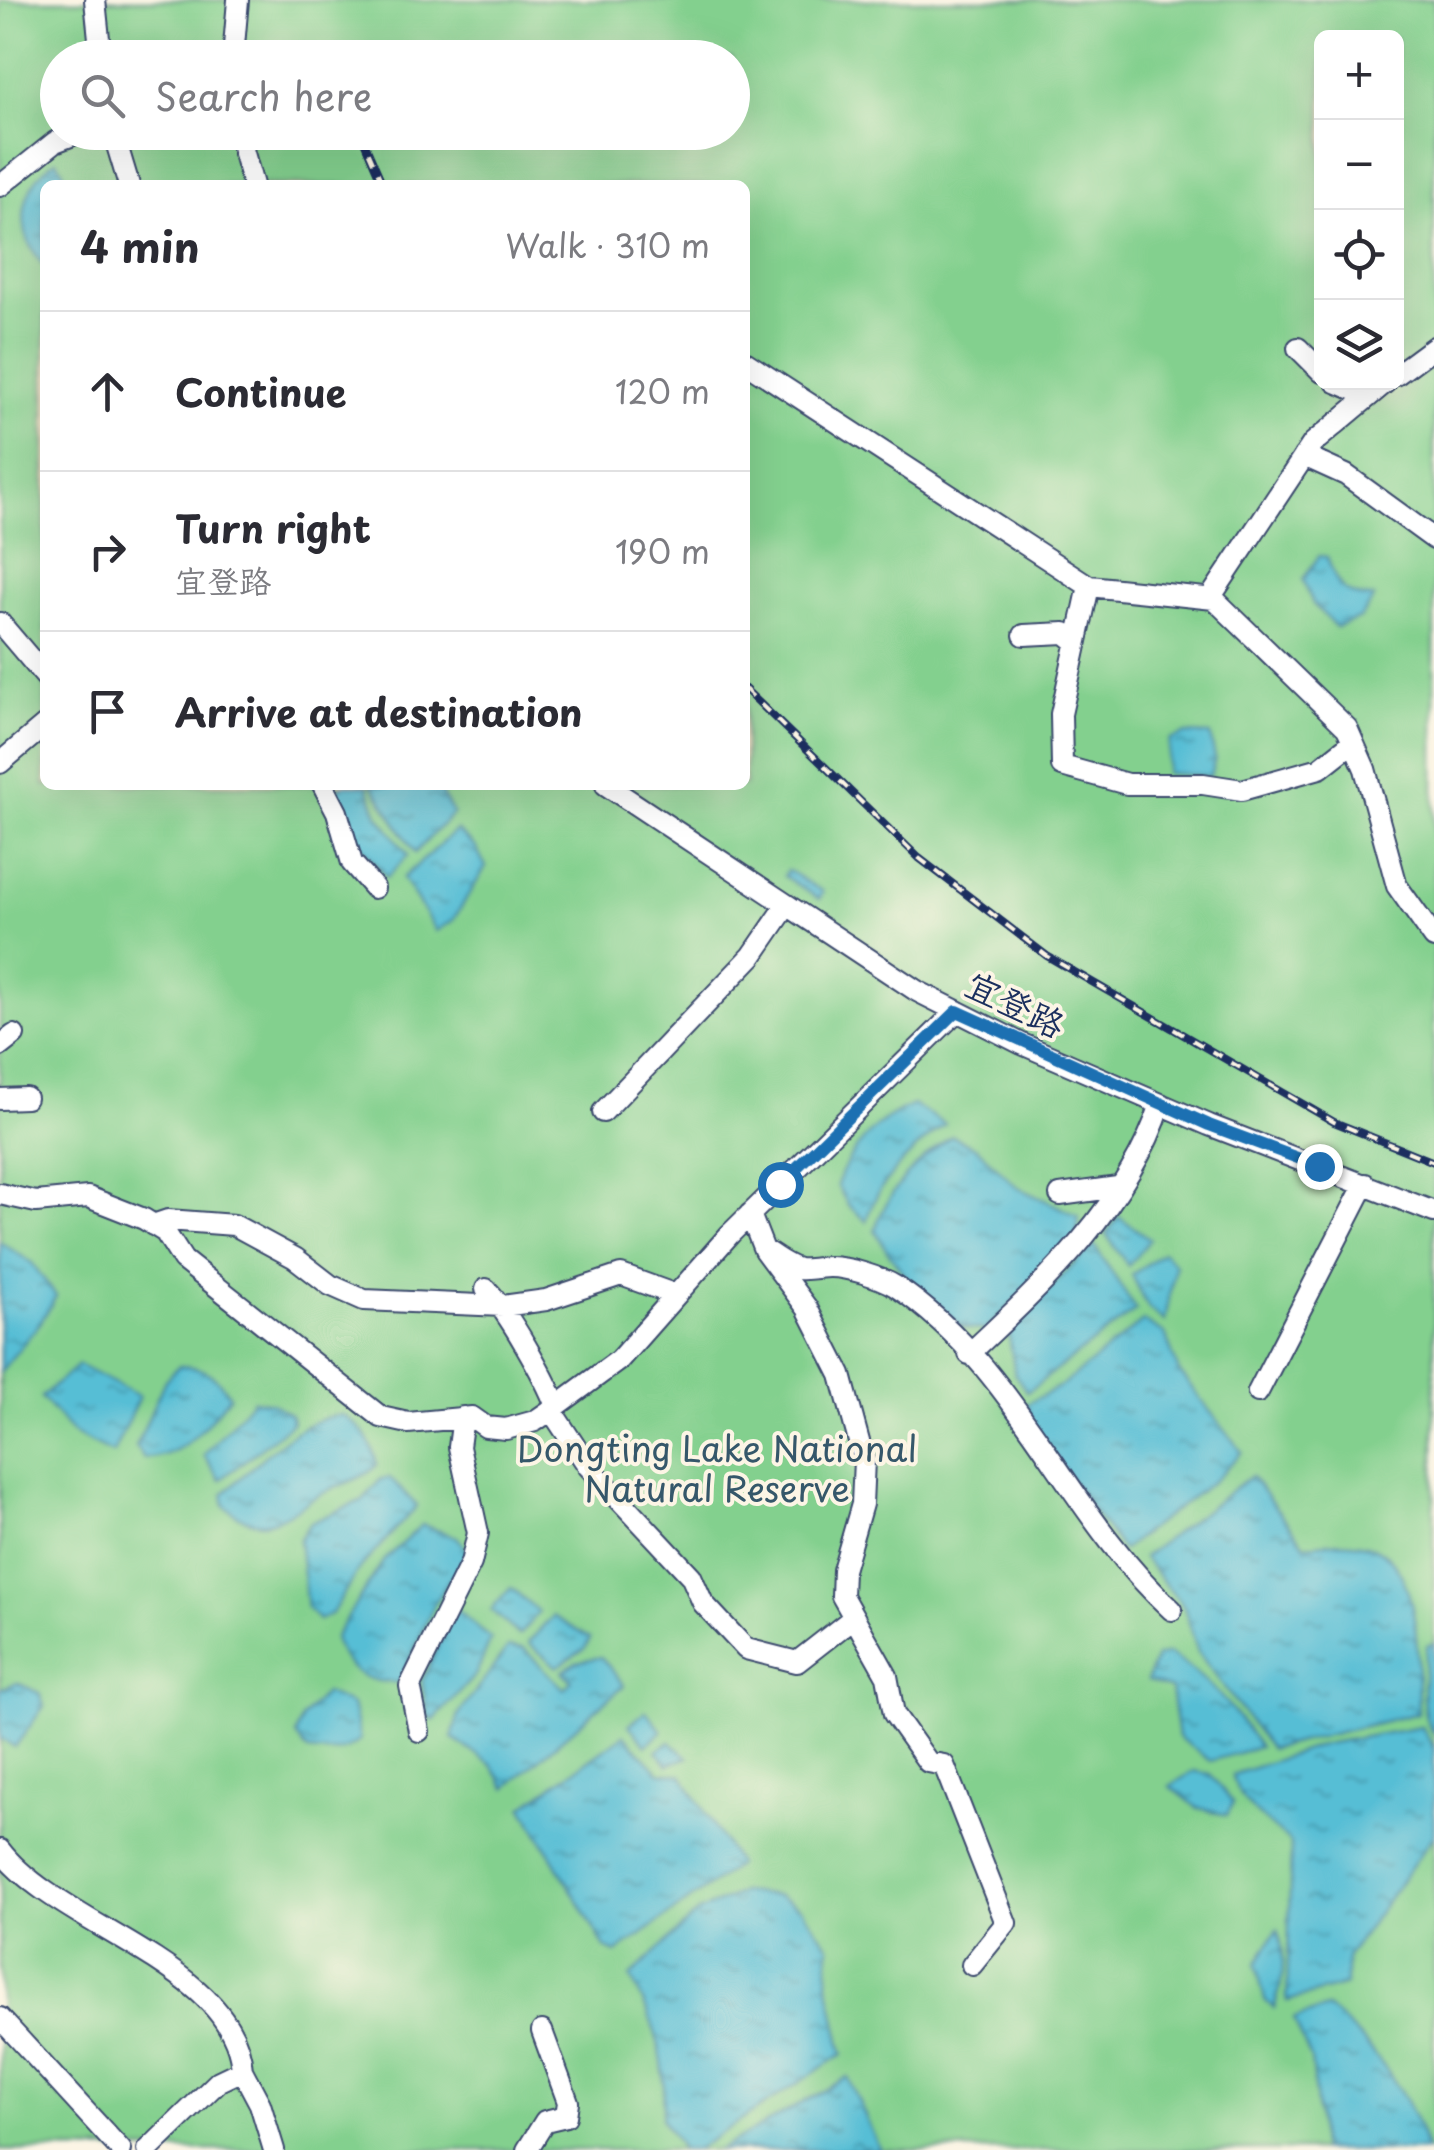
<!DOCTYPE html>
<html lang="en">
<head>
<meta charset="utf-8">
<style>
	:root { --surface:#fff; --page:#f2f2f3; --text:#2b2b33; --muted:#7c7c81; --line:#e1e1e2 }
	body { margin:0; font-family:"Playpen Sans","LXGW WenKai TC",sans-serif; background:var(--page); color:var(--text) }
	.controls { position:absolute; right:30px; top:30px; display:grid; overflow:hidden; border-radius:15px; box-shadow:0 10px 40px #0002 }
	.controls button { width:90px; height:90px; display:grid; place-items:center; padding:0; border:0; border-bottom:2px solid var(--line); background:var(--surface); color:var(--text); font:50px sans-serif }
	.stop { position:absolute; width:30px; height:30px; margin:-22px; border:8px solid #1f6fb2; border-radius:50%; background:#fff }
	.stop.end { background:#1f6fb2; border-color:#fff; box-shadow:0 2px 10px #0008 }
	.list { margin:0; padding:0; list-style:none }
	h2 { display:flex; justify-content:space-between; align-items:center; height:130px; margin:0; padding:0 40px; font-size:42px }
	h2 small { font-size:32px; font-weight:400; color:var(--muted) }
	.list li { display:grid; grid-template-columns:65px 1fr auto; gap:30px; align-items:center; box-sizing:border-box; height:160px; padding:0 40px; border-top:2px solid var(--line) }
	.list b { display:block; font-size:38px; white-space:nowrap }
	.list p { margin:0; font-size:32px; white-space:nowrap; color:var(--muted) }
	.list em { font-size:32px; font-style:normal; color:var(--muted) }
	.icon { flex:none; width:55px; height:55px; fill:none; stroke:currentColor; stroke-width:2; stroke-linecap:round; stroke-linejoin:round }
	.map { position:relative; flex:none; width:1434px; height:2150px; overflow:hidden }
	.search { position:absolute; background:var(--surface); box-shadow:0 10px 40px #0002; left:40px; top:40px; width:710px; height:110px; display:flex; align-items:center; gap:25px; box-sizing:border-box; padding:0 35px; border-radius:55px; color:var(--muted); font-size:38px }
	.panel { position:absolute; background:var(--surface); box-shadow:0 10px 40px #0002; left:40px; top:180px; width:710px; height:610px; border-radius:15px }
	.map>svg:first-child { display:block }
</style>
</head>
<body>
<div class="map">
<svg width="1434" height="2150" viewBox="0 0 1434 2150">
	<defs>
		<pattern id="water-ripples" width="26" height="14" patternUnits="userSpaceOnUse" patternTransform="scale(2.5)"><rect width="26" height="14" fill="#57bed5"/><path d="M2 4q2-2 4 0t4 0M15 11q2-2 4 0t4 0" fill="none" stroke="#479bb0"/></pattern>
	</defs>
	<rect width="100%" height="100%" fill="#fcf5e5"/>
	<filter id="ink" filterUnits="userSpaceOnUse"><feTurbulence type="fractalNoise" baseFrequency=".01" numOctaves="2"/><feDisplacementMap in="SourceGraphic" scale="20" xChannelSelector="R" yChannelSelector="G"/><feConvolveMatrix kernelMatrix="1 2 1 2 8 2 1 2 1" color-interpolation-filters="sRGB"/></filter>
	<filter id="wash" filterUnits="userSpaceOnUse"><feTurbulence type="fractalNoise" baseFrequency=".0048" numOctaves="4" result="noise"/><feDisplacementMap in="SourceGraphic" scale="40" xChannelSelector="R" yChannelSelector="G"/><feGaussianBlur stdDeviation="2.25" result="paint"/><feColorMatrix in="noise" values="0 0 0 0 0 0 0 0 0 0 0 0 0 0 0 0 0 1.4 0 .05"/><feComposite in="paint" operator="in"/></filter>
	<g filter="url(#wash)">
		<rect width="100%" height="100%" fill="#f2dfc1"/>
		<path fill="#83d08e" stroke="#4f8076" stroke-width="2.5" fill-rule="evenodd" d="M0,0H1434V2150H0ZM1322,38H1396V382H1322ZM58,58H732V132H58ZM45,185H745V785H45Z"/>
		<path fill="url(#water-ripples)" stroke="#39769a" stroke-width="2.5" d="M57,160L70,185H45V267C13,232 19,185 57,160Z
			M1319,556L1327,557C1336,585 1343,598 1374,598L1360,618L1336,627L1313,604L1303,580Z
			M1186,734L1210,735L1215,758L1210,776L1166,773L1170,740Z
			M344,785H367L378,815L408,855L387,877L357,841L336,791Z
			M372,785H436L453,813L415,853Z
			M456,830L476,848L486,867L453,920L436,931L403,878Z
			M787,870L823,892L819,899L784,876Z
			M913,1105L945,1124C913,1150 878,1180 866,1221L848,1205L837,1185C849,1149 878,1119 913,1105Z
			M952,1136L977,1148L1018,1188L1079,1216L1077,1237L986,1330C979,1329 969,1329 962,1327C932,1315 889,1257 875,1230C887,1191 919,1159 952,1136Z
			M1119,1217L1150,1239L1128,1266L1106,1234Z
			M0,1242L32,1263L56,1296L40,1323L0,1372Z
			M1094,1245L1136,1310L1027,1392L1015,1374L1008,1329Z
			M1163,1252L1175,1265L1165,1321L1149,1309L1132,1275Z
			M1143,1321L1165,1334L1179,1372L1242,1452L1216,1479L1122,1550L1035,1431L1027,1404L1064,1384Z
			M78,1365L139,1396L113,1453L74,1434L41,1397Z
			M179,1366C204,1366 216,1375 230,1396C205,1425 185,1458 143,1458L136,1447L165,1380Z
			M253,1400L271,1403L291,1415L292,1423L220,1480L204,1455Z
			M343,1415C363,1428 372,1441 377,1465C360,1480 341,1484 321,1494C284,1513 266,1541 225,1506L223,1494C255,1466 298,1417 343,1415Z
			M1251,1476L1305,1545C1326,1543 1354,1539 1375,1548C1424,1571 1417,1668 1418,1713L1270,1749L1198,1652L1184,1607L1143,1557Z
			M390,1478L417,1506L358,1570L332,1613L319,1620L307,1608L299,1540L310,1523L363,1500L381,1479Z
			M422,1525L457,1537L468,1551L436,1600L400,1682C366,1684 345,1671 334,1638L384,1560Z
			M511,1588L539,1612L519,1635L491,1610Z
			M455,1609L491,1639L476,1674L434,1720L428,1716L422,1681Z
			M553,1616L590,1639L585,1648L557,1667L528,1643Z
			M1434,1643V1733H1433C1417,1712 1425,1672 1427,1646Z
			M508,1647L524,1649L564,1689L572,1680L562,1672L576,1662L601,1657L624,1685L506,1788L492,1765L452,1738L459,1714Z
			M1168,1654C1207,1677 1234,1708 1259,1747L1210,1761L1178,1737L1171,1689L1147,1681L1156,1657Z
			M17,1683L39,1693L44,1706L15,1747L0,1738V1689Z
			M325,1693L352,1705L360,1740C344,1753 328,1754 308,1751L296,1735L302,1718Z
			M646,1711L662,1731L646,1745L629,1725Z
			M1422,1727L1434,1749V1835L1346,1958V1985L1287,2001L1291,1843C1267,1820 1241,1808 1232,1775L1324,1744Z
			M624,1735L659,1772L682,1775L738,1865L616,1953L605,1947L523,1807Z
			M670,1742L688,1757L668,1765L657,1751Z
			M1194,1771L1210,1774L1233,1803L1227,1815L1198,1808L1170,1786Z
			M743,1892L778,1896L802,1909L829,1946L828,1984L843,2054L695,2150H682L662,2119C669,2064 657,2024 630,1977L698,1912Z
			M1277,1930C1287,1954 1283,1983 1274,2008L1265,2000L1256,1964Z
			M1327,2008C1371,2042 1411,2096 1426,2150H1321L1311,2059L1294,2019Z
			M848,2077L880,2150H719Z"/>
	</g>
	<g filter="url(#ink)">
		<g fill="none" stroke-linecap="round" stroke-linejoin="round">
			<defs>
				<path id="minor" d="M95,0L101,58
					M233,58L238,0
					M113,132L129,185
					M238,132L253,185
					M0,186L55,142L81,132
					M1298,348L1322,372
					M745,362L1089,586L1214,599L1347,728L1365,769L1397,886L1434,938
					M1396,375L1434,347
					M1336,382L1369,396
					M1304,456L1346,475L1434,539
					M1089,586L1061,714L1062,766L1127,784H1203L1242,790L1320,768L1353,742
					M1210,598L1313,443L1386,382
					M0,623L45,676
					M1024,635L1065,633L1076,642
					M0,763L45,725
					M323,785L337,812L352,863L374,888
					M606,785L917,991L1022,1044L1209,1125L1434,1212
					M0,1046L14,1035
					M0,1099L26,1098
					M603,1112L752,956L785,908
					M0,1194L36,1202L88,1197L144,1219L165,1232L183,1260L381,1417L408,1423L472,1417L486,1427L506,1429L535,1421L551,1410L619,1360L730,1234L957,1011
					M1060,1195L1118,1187
					M750,1214L764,1250L807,1308L841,1375L864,1460L862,1504L843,1570L842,1596L887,1676L894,1714L928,1762L944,1765L1006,1923L972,1965
					M153,1225L168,1220L234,1225L295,1258L330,1285L364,1300L503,1306L546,1300L621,1275L676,1295
					M766,1251C775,1257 788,1267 799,1269C809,1270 820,1267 830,1267C848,1267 880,1277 895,1286C1018,1367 1066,1514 1172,1610
					M486,1289C508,1311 545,1377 556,1406
					M969,1354C1045,1283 1128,1205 1161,1104
					M1258,1392L1365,1184
					M551,1410L588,1466L691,1576L703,1603L746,1649L797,1662L852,1619
					M419,1731L410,1686L471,1563L478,1533L459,1447L463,1417
					M0,1850C58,1927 236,1966 242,2070L219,2081L148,2150
					M0,2018L121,2150
					M242,2070L260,2104L274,2150
					M527,2150L545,2121L566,2116L568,2102L542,2031"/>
			</defs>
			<use href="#minor" stroke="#3b496d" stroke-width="24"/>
			<use href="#minor" stroke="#fff" stroke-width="20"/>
			<defs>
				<path id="rail" d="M360,132L383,185
					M745,689L919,858L1047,956L1334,1122L1434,1162"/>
			</defs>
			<use href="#rail" stroke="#1b2f5e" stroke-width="8"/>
			<use href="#rail" stroke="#fcf5e5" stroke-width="4" stroke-dasharray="11" stroke-linecap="butt"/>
		</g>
	</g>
	<g fill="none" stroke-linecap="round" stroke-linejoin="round" filter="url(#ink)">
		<path stroke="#1f6fb2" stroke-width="12" d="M780,1184L957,1011L1209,1125L1319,1166"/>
	</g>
	<g text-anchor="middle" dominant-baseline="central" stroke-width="8" stroke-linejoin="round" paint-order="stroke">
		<g font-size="35" fill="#1b2f5e" stroke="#fcf5e5">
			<text transform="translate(1016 1003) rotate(26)">宜登路</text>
		</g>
		<g font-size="35" fill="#35576a" stroke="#fcf5e5">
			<text x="717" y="1447">Dongting Lake National<tspan x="717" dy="40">Natural Reserve</tspan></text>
		</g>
	</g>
</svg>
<div class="controls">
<button>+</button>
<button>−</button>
<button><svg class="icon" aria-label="locate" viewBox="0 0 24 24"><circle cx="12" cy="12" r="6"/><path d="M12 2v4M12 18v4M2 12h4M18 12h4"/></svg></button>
<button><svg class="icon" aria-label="layers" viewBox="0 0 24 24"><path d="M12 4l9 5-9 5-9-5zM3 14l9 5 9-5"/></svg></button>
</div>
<div class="stop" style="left:780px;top:1184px"></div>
<div class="stop end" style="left:1319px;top:1166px"></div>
<div class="search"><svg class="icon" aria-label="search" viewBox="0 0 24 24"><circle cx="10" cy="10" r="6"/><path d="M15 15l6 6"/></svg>Search here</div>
<section class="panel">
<h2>4 min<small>Walk · 310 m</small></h2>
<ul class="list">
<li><svg class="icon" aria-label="ahead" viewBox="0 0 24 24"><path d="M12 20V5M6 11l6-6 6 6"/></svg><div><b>Continue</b></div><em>120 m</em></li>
<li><svg class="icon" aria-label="right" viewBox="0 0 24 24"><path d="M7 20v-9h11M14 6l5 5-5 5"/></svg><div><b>Turn right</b><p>宜登路</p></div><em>190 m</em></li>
<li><svg class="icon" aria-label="arrive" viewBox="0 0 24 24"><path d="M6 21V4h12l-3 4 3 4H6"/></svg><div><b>Arrive at destination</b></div></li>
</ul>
</section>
</div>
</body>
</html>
